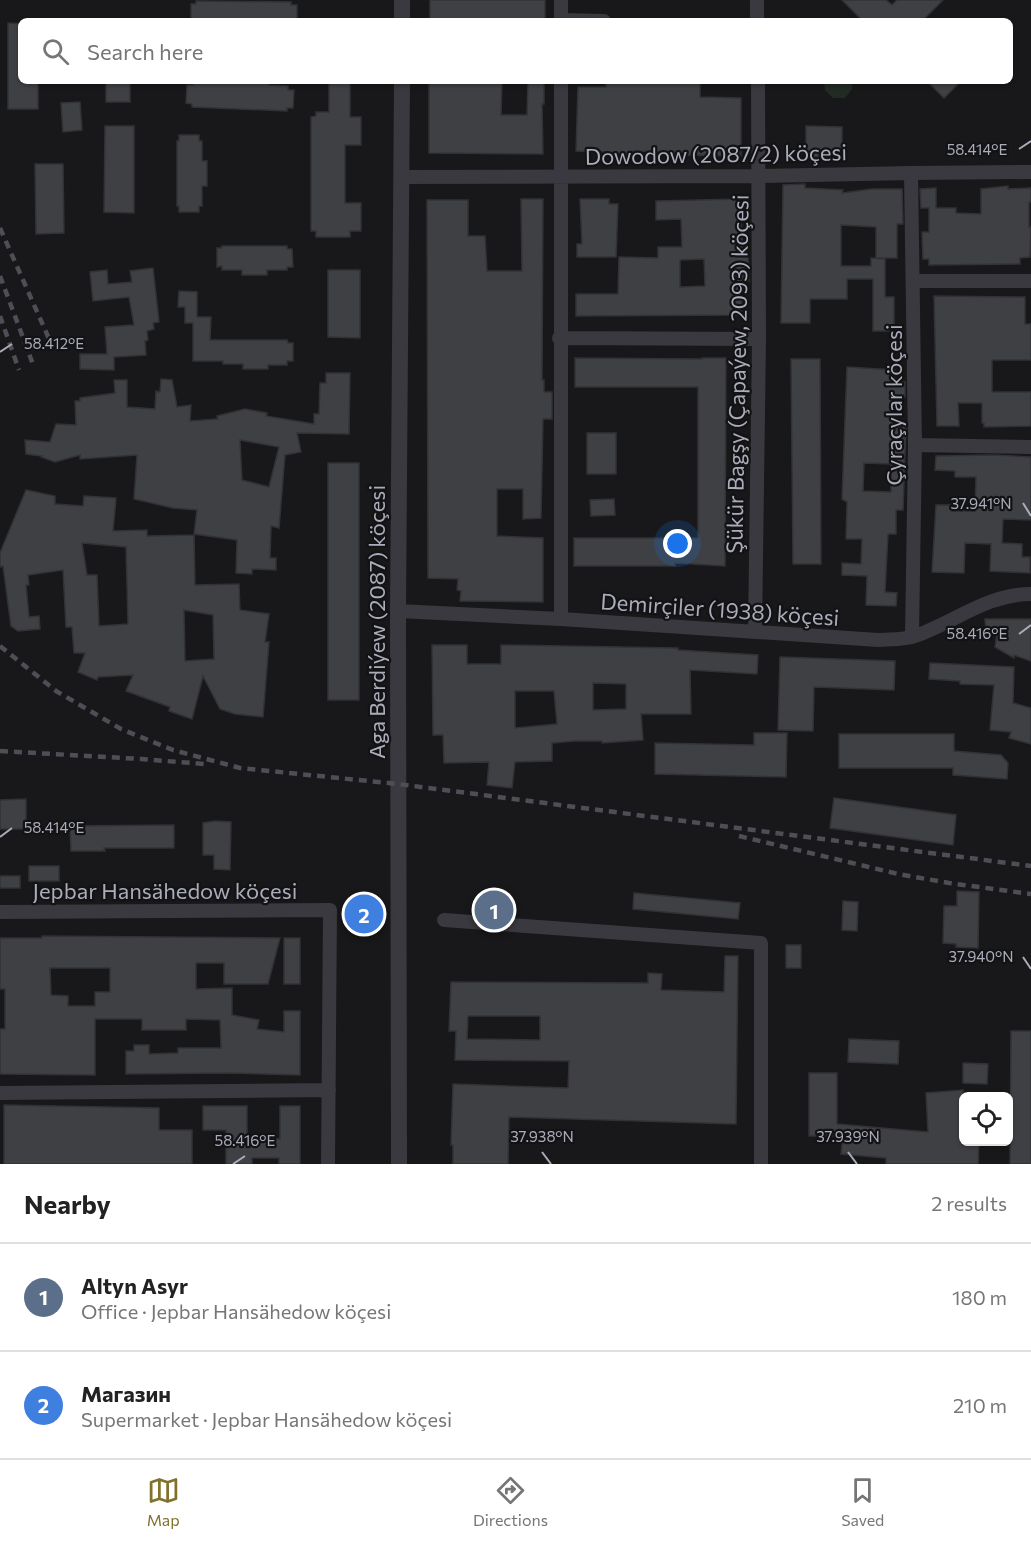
<!DOCTYPE html>
<html lang="en">
<head>
<meta charset="utf-8">
<style>
	:root { --surface:#fff; --page:#f2f2f2; --text:#222; --muted:#767676; --line:#e0e0e0; --accent:#80712b }
	body { margin:0; font-family:Commissioner,sans-serif; background:var(--page); color:var(--text) }
	.controls { position:absolute; right:18px; bottom:18px; display:grid; overflow:hidden; border-radius:9px; box-shadow:0 2px 4px #0004 }
	.controls button { width:54px; height:54px; display:grid; place-items:center; padding:0; border:0; border-bottom:2px solid var(--line); background:var(--surface); color:var(--text); font:30px sans-serif }
	.you { position:absolute; left:678px; top:544px; width:21px; height:21px; margin:-15px; border:4px solid #fff; border-radius:50%; background:#1a73e8; box-shadow:0 0 0 9px #1a73e833 }
	.badge { display:grid; place-items:center; width:39px; height:39px; border-radius:50%; background:var(--accent); color:#fff; font-size:20px; font-weight:700 }
	.pin { position:absolute; translate:-50% -50%; border:3px solid #fff; box-shadow:0 2px 6px #0006 }
	.list { margin:0; padding:0; list-style:none }
	h2 { display:flex; justify-content:space-between; align-items:center; height:78px; margin:0; padding:0 24px; font-size:26px }
	h2 small { font-size:20px; font-weight:400; color:var(--muted) }
	.list li { display:grid; grid-template-columns:39px 1fr auto; gap:18px; align-items:center; box-sizing:border-box; height:108px; padding:0 24px; border-top:2px solid var(--line) }
	.list b { display:block; font-size:22px; white-space:nowrap }
	.list p { margin:0; font-size:20px; white-space:nowrap; color:var(--muted) }
	.list em { font-size:20px; font-style:normal; color:var(--muted) }
	.icon { flex:none; width:33px; height:33px; fill:none; stroke:currentColor; stroke-width:2; stroke-linecap:round; stroke-linejoin:round }
	.map { position:relative; flex:none; width:1031px; height:1164px; overflow:hidden }
	.search { position:absolute; background:var(--surface); box-shadow:0 2px 4px #0004; left:18px; right:18px; top:18px; height:66px; display:flex; align-items:center; gap:15px; box-sizing:border-box; padding:0 21px; border-radius:9px; color:var(--muted); font-size:22px }
	.sheet { height:294px; background:var(--surface) }
	nav { display:flex; justify-content:space-around; align-items:center; box-sizing:border-box; height:84px; border-top:2px solid var(--line); background:var(--surface); font-size:16px; color:var(--muted) }
	nav a { display:grid; justify-items:center; gap:3px }
	nav .on { color:var(--accent) }
	.map>svg:first-child { display:block }
</style>
</head>
<body>
<div class="map">
<svg width="1031" height="1164" viewBox="0 0 1031 1164">
	<rect width="100%" height="100%" fill="#18181a"/>
	<path fill="#222a24" d="M824,81H853L852,89L845,98H833L825,90Z"/>
	<path fill="#3f4044" stroke="#323236" stroke-width="1.5" fill-rule="evenodd" d="M430,0H545V21H430Z
		M842,0H886L892,5L897,0H943L922,21H863Z
		M196,1L291,2V5H297V21H191V4H196Z
		M8,23L21,24V81H38V109H8Z
		M106,81H130V102H106Z
		M212,81H269V85L288,86V90H294L293,108H287V111L192,107V104L186,103L187,85H193V82L212,83Z
		M329,81H350V117H361V145H345V203H361V231H350V237H316V231H311V117L316,116V112H329Z
		M429,81H502L501,115H527L528,81H544V104H542L543,154L429,153Z
		M606,81H700V97L741,98V156L668,155V152L632,151V155L605,154V152L576,151L578,87H606Z
		M927,81H961L944,98Z
		M80,102L82,130L63,132L61,103Z
		M105,126H134V213L104,212Z
		M806,126L842,127V157H806Z
		M179,135H199V141H202V161H207V186H202V206H199V212H179V206H177V141H179Z
		M35,164H63L64,233L36,234Z
		M805,184V188L843,190L842,193L872,189H902L903,224H897V258H876V227L841,225V266H871V258L885,259V297H894V331H873V279H847V299H810V323H781L783,185Z
		M1008,186V189L1031,188V202H1029V227H1031L1030,257L1020,258V264L929,265V259H923L922,232H929V208H921L920,189L936,188V208H956V213L981,214V189Z
		M521,199H543L542,380H544V392H552V419H543L541,518L523,519V489H497V536L543,538V602L460,601L461,591L457,590L458,579L428,578L427,200H468V236H485L487,271H522Z
		M580,199H609V204H618L616,257H577V244H582Z
		M740,199L743,257H748L749,281H741L742,315L576,316V294H618L619,257L658,258V247H682L681,219L656,220V201ZM704,259L705,286L680,287V260Z
		M222,246H287V249H292L293,267H287V270H267V275H242V270H222V266L217,267V248H222Z
		M153,268L159,322L153,323L154,329L147,331L148,340L145,341L146,355L114,357V370L80,369V354H107L105,327L134,325L129,297L93,301L90,272L107,270L108,284L132,282L130,271Z
		M328,270H360V338L328,337Z
		M179,291L197,292V317H211L210,340H287L288,343H293V361H287V365H268V369H243V364H223V361H193V323H185V307H178Z
		M934,296L1025,297V324H1031V360H992V392H1031V426L984,427V423H982V403H958L959,426H937Z
		M575,358L702,359V358H726L725,566L675,563V566H574V538H698V387H575Z
		M791,359H820L821,564H793Z
		M847,367L895,370V381L905,382V397H894L893,426H906L903,510H896V534H888L885,592L897,593L896,606L866,605L867,576L842,575V563L861,564L862,539H846L847,502L842,499ZM864,463L891,464V492L863,491Z
		M326,373H350L349,434L297,433L301,452L285,455L279,528L271,526L270,558H276V570L252,569V574L236,573L237,540L194,534L197,510L173,508L134,499L137,455L80,459V455L55,462L41,457L42,456L26,454L25,440L50,442L56,424L76,425L75,401H80V398L115,393L114,380H127V407L155,409L156,391L160,392L161,379L172,380L177,407L191,405L190,421L218,419L217,416L245,409L267,413L266,416L314,424V414H319L320,383H326ZM240,440L279,447L269,487L242,480Z
		M587,433H616V474H587Z
		M993,455L1031,457V520L1003,519L1002,543L1022,544V557H1030V573L990,571L991,544L965,543L964,573L932,572L936,505H951V511H975L976,477H955V471L935,470L936,456Z
		M328,463H359V700H328Z
		M26,490L55,496V504L83,506L84,496L116,498L113,531L147,530V536L194,535L195,585L239,584L240,610L269,614L265,642H269L263,717L235,714L220,709L203,676L192,719L169,711L170,707L126,691L133,675L98,677L97,680L78,672L85,653H74L72,627H66L63,570L28,575L29,585H26L29,617L39,616L40,629L18,631L11,626L3,566L0,567V553ZM82,543L126,547L128,624L99,626L97,575H87ZM184,610L213,615L214,659L185,661Z
		M614,499L615,515L591,516L590,500Z
		M985,619H1031V661L1014,655V658L995,647L997,634H986Z
		M432,645H467V664H501V645L678,648V650L758,655L757,674L690,670L691,714H641L643,740L602,743V741H575L552,743V761L515,762L512,788L487,785L489,762L444,763L443,735H433ZM593,683L626,684V709L593,710ZM515,691H554L557,724L515,728Z
		M780,657L895,661L894,690L814,687L813,731L778,730Z
		M930,663L1014,667L1013,703L1031,708V744L1009,738L1011,732L990,730L994,685L960,684V681L929,679Z
		M754,733H787L786,777L655,774V743L754,745Z
		M839,734H954V751L1001,755L1008,763L1007,779L953,775V768H839Z
		M834,798L956,815L953,845L830,828Z
		M26,799V829H0V800Z
		M215,821L231,822L230,870L214,869V855H203V823Z
		M174,825V848H104L105,851H71L70,826Z
		M29,866H59V881H29Z
		M0,876H20V888H0Z
		M957,891L979,892L978,948L956,947V944L943,943L944,906H957Z
		M634,893L740,903L738,919L633,909Z
		M843,901L858,902L857,931L842,930Z
		M42,936L280,938L268,984H224V963H196V989L232,988V1015L259,1020L257,1029L284,1032V1011H300V1075L232,1073L126,1074V1051H134V1045H149V1054L178,1053V1048H221L220,1020L186,1019V1030H142V1019H95V1075L0,1074V1029H5V989H0V938H42ZM50,968H110V992H95V1006H68V996L51,995Z
		M284,938H300V984H284Z
		M786,945H801V968H786Z
		M725,956H738L736,1124L509,1117L508,1164H453V1145H451L453,1084L568,1088L569,1061L455,1060L456,1031H449L451,982L648,983V973L662,974L661,990L724,992ZM468,1016H540V1040L467,1039Z
		M1011,1031H1031V1164H1010Z
		M849,1039L899,1041L898,1064L848,1062Z
		M963,1063L988,1064L987,1084L963,1083Z
		M809,1073H837V1124L928,1132L926,1093L963,1090V1142H979L978,1164H886V1158L841,1154L843,1136H809Z
		M4,1105L159,1108V1130H192V1164H4Z
		M203,1106H247V1138L280,1139V1106H300V1164H279V1158H252V1164H226V1130H203Z"/>
	<g fill="none" stroke-linecap="round" stroke-linejoin="round">
		<path stroke="#39393f" stroke-width="14" d="M561,20L604,21
			M561,21V0
			M757,21V0
			M561,81V619
			M911,173L915,445L912,637
			M401,177L760,176L911,173L1031,172
			M913,281H1031
			M559,338L759,339
			M915,445L1031,447
			M398,611L561,619L878,640C890,639 904,640 915,636C955,622 987,594 1031,594
			M755,632L759,339L758,81
			M0,912L330,910L328,1164
			M444,920L761,943V1164
			M0,1093L329,1090"/>
		<path stroke="#39393f" stroke-width="16" d="M402,21V0
			M399,1164L398,611L402,81"/>
		<path stroke="#4e4e56" stroke-width="4.5" stroke-dasharray="8 6" stroke-linecap="butt" d="M0,228L50,341
			M0,276L34,367
			M0,316L19,370
			M0,646L56,691L121,729L173,750L240,768L398,784L1031,866
			M0,751L141,759L204,764
			M739,836L898,874L949,883L1031,894"/>
	</g>
	<path fill="none" stroke="#aaacba" stroke-width="2" d="M1019,149L1031,141M0,352L12,344M1023,503L1031,516M1019,634L1031,625M0,837L12,828M1023,957L1031,969M542,1152L551,1164M848,1152L857,1164M233,1164L245,1156"/>
	<g text-anchor="middle" dominant-baseline="central" stroke-width="4.5" stroke-linejoin="round" paint-order="stroke">
		<g font-size="22" fill="#aaacba" stroke="#131315">
			<text transform="translate(716 154) rotate(-1)">Dowodow (2087/2) köçesi</text>
			<text transform="translate(737 374) rotate(-89)">Şükür Bagşy (Çapaýew, 2093) köçesi</text>
			<text transform="translate(893 405) rotate(-90)">Çyraçylar köçesi</text>
			<text transform="translate(720 609) rotate(4)">Demirçiler (1938) köçesi</text>
			<text transform="translate(376 622) rotate(-90)">Aga Berdiýew (2087) köçesi</text>
			<text x="165" y="890">Jepbar Hansähedow köçesi</text>
		</g>
	</g>
	<g font-size="15" text-anchor="middle" fill="#aaacba" stroke="#131315" stroke-width="4.5" stroke-linejoin="round" paint-order="stroke">
		<text x="977" y="155">58.414°E</text>
		<text x="54" y="349">58.412°E</text>
		<text x="981" y="509">37.941°N</text>
		<text x="977" y="639">58.416°E</text>
		<text x="54" y="833">58.414°E</text>
		<text x="981" y="962">37.940°N</text>
		<text x="542" y="1142">37.938°N</text>
		<text x="848" y="1142">37.939°N</text>
		<text x="245" y="1146">58.416°E</text>
	</g>
</svg>
<div class="controls">
<button><svg class="icon" aria-label="locate" viewBox="0 0 24 24"><circle cx="12" cy="12" r="6"/><path d="M12 2v4M12 18v4M2 12h4M18 12h4"/></svg></button>
</div>
<div class="you"></div>
<div class="pin badge" style="left:494px;top:910px;background:#5c6f8a">1</div>
<div class="pin badge" style="left:364px;top:914px;background:#3f7fe0">2</div>
<div class="search"><svg class="icon" aria-label="search" viewBox="0 0 24 24"><circle cx="10" cy="10" r="6"/><path d="M15 15l6 6"/></svg>Search here</div>
</div>
<section class="sheet">
<h2>Nearby<small>2 results</small></h2>
<ul class="list">
<li><span class="badge" style="background:#5c6f8a">1</span><div><b>Altyn Asyr</b><p>Office · Jepbar Hansähedow köçesi</p></div><em>180 m</em></li>
<li><span class="badge" style="background:#3f7fe0">2</span><div><b>Магазин</b><p>Supermarket · Jepbar Hansähedow köçesi</p></div><em>210 m</em></li>
</ul>
</section>
<nav>
<a class="on"><svg class="icon" aria-label="map" viewBox="0 0 24 24"><path d="M3 6l6-2 6 2 6-2v14l-6 2-6-2-6 2zM9 4v14M15 6v14"/></svg>Map</a>
<a><svg class="icon" aria-label="directions" viewBox="0 0 24 24"><path d="M12 3l9 9-9 9-9-9zM9 14v-3h6M13 9l2 2-2 2"/></svg>Directions</a>
<a><svg class="icon" aria-label="saved" viewBox="0 0 24 24"><path d="M7 4h10v16l-5-4-5 4z"/></svg>Saved</a>
</nav>
</body>
</html>
